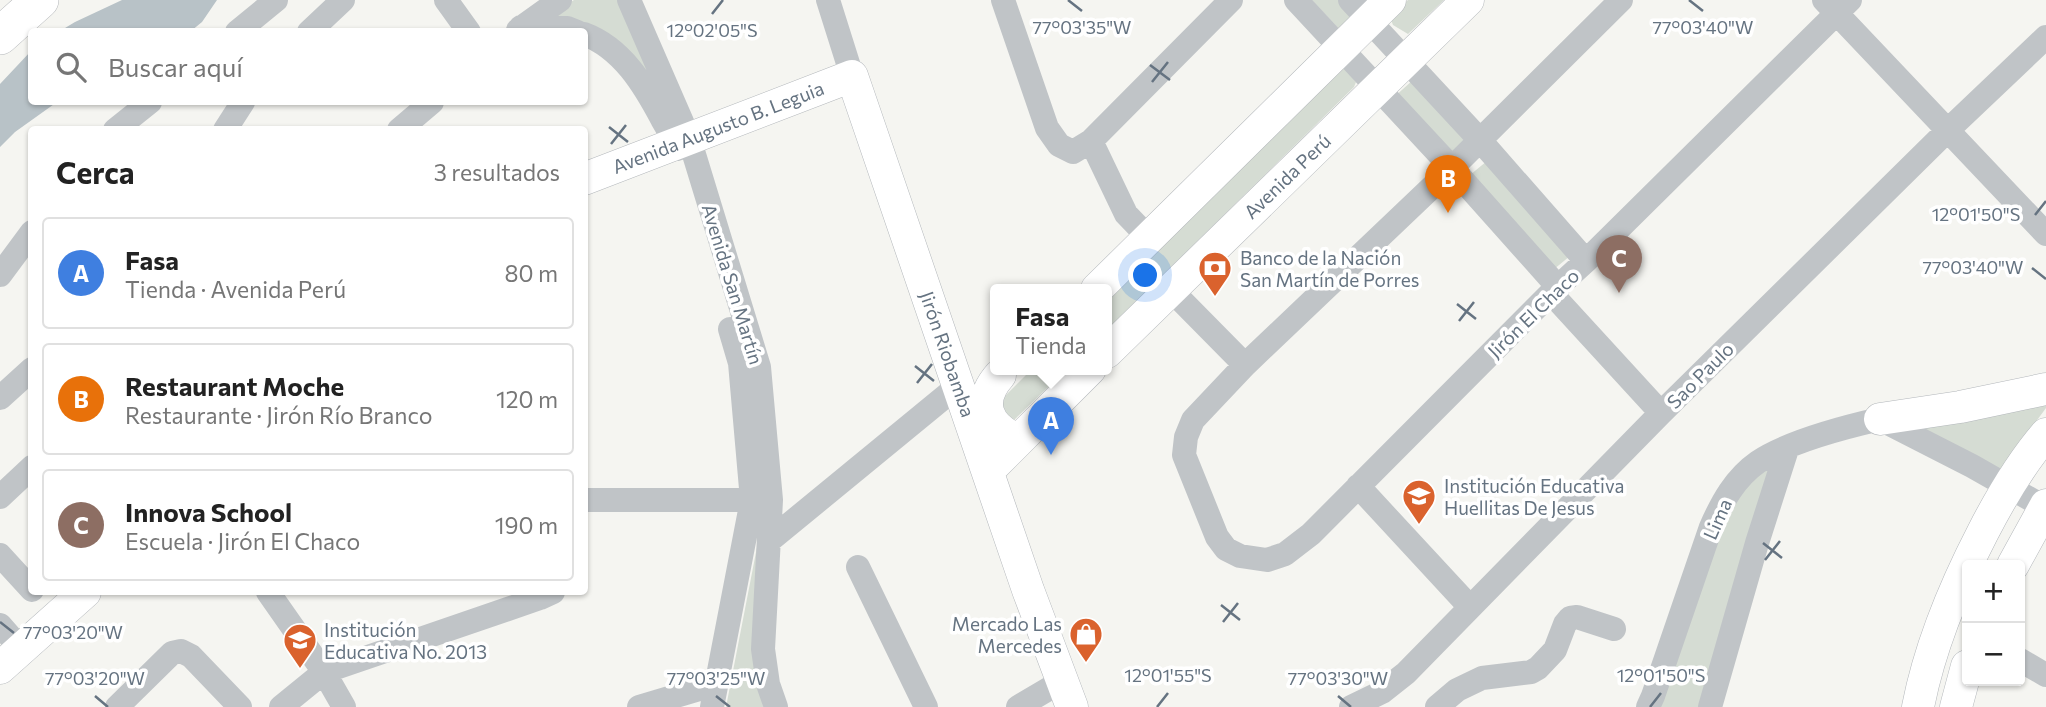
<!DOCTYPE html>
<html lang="es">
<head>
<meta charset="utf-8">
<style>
	:root { --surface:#fff; --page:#f2f2f2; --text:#222; --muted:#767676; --line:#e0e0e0; --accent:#da622d }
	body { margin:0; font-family:Commissioner,sans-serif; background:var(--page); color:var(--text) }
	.controls { position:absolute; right:21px; bottom:21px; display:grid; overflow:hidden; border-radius:7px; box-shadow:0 2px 5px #0004 }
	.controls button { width:63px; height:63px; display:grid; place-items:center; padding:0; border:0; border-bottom:2px solid var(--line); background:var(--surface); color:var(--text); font:35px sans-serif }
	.you { position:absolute; left:1146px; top:276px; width:24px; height:24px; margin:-18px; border:5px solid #fff; border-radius:50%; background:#1a73e8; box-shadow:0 0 0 10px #1a73e833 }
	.badge { display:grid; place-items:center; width:46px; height:46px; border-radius:50%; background:var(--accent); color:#fff; font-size:23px; font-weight:700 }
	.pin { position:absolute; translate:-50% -58px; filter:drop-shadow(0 2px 4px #0008) }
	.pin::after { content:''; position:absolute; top:37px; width:24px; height:21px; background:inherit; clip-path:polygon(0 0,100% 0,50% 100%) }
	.popup { position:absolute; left:990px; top:284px; width:122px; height:91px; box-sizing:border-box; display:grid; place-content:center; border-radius:7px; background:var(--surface); filter:drop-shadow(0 2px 5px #0005); font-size:23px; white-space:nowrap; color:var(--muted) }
	.popup b { font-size:26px; color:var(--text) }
	.popup::after { content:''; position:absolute; left:50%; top:100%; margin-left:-14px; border:14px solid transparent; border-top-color:var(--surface) }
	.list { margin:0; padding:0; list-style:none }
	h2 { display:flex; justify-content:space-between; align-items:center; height:91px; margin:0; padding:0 28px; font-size:30px }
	h2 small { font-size:23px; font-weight:400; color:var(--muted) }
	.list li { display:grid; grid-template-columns:46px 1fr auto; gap:21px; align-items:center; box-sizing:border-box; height:112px; margin:0 14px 14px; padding:0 14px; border:2px solid var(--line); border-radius:7px }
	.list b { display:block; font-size:26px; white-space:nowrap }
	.list p { margin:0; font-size:23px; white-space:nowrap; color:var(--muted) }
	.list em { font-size:23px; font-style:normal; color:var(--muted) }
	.icon { flex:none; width:38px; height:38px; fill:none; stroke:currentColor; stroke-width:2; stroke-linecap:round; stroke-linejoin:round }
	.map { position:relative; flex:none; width:2046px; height:707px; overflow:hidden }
	.search { position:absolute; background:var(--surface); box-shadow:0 2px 5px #0004; left:28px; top:28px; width:560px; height:77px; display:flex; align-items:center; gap:18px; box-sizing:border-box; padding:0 24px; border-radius:7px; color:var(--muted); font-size:26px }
	.panel { position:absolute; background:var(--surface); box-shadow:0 2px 5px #0004; left:28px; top:126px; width:560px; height:469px; border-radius:7px }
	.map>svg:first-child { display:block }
</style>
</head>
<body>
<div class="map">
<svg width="2046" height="707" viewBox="0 0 2046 707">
	<rect width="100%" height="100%" fill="#f5f5f1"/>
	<path fill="#d5dcd3" d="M574,0H621L658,96L557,20L554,12Z
		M1312,0H1340L1354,15L1339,29Z
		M1408,0H1444L1408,34L1393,25L1390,17Z
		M1344,67L1356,82L1354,87L1107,330V295L1338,69Z
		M1413,80L1468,140L1449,157L1393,98Z
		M1487,161L1570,256L1553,270L1470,175Z
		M1032,369H1067L1013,421L996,405Z
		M2046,397V408L2015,450L2001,474L1920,429Z
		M1770,466L1704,707H1657L1719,523L1739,492Z
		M757,547L763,707H726Z"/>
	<path fill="#b8c2c7" d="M122,0H217L202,22L191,31H60L75,22Z
		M31,51L32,102H57L15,132L0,147V84Z"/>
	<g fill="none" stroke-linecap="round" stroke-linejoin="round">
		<defs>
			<path id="major" d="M584,179L852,76L1028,590L1072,707
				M1097,289L1390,0
				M1107,352L1468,0
				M1000,375C976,402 987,427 1018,440
				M1880,419L1960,407L2046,389
				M988,471L1090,369
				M2013,565L2046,505
				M0,668L85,592
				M1918,707C1930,645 1954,588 1983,532C2001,497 2020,464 2046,434
				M1956,707L1967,666"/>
			<path id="highway" d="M0,36L40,0"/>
		</defs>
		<use href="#major" stroke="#b3b7bb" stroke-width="33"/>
		<use href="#highway" stroke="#b3b6b9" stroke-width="38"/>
		<path stroke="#c0c4c7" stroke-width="24" d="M446,0L469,32
			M629,0L689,138L759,367L771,500L763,649L768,684L776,707
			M828,0L852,76
			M1003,0L1047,128L1059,145L1073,152L1091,141L1231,0
			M1296,0L1452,168L1558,287
			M1350,0L1479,139L1586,261
			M1621,0L1452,168L1245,365L1193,420L1186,437L1184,455L1217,537L1226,549L1240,556L1267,560L1285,554L1311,534L1551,293L1586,261L1850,0
			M1824,0L2046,234
			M521,27L567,28L577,32
			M518,30L560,0
			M237,32L276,0
			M309,32L343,0
			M584,34C622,48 644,85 662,119C668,129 674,139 677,149
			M115,130L150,102
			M225,130L243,102
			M399,130L432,102
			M1091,141L1126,214L1149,238
			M0,275L32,232
			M1170,289L1245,365
			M1551,293L1661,413
			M0,398L32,369
			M1358,486L1470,607
			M0,497L32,467
			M584,500H766
			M769,541L959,385
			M0,555L32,590
			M858,567L926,707
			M268,592L324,672L344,707
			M0,625L21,649
			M2020,660L2046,675
			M117,707L172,653L181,651L191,656L240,707
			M281,707L324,672L540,598L553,592
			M639,707L716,684
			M712,707L752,500L740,363L730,329
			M1018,707L1062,681
			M1351,707L1382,692L1406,673L1661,413L1947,131L2046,37
			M1437,707L1457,690L1482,678L1531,672L1538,668L1555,650L1565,624L1570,618L1577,617L1614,629
			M1648,707L1653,696L1711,527C1722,502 1735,478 1758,462C1788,442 1845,427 1880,419L1972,466L2046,508
			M1710,707L1757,543L1787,449"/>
		<use href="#major" stroke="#fff" stroke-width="32"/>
		<use href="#highway" stroke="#fff" stroke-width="37"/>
	</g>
	<path fill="none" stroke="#657381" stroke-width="2.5" d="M1068,0L1082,11M1689,0L1703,11M712,14L723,0M1150,65L1170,80M1152,82L1168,62M609,127L628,142M611,144L626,125M2035,215L2046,201M2032,268L2046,279M1457,304L1476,319M1459,321L1474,302M915,366L934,381M917,383L932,364M1763,543L1782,558M1765,560L1780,541M1221,605L1240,620M0,622L14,633M1223,622L1238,603M95,696L108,707M716,696L730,707M1338,696L1351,707M1157,707L1168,693M1650,707L1661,693"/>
	<defs>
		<symbol id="bank-pin" viewBox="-11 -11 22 30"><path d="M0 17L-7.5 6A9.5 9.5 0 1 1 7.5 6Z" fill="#da622d" stroke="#fff"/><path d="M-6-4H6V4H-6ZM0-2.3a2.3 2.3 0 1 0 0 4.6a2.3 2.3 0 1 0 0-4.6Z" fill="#fff"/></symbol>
		<symbol id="school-pin" viewBox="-11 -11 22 30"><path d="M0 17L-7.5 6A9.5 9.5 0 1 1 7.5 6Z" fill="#da622d" stroke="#fff"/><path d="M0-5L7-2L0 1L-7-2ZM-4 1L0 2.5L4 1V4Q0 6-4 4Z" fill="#fff"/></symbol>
		<symbol id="shop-pin" viewBox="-11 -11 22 30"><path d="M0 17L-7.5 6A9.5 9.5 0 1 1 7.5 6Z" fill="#da622d" stroke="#fff"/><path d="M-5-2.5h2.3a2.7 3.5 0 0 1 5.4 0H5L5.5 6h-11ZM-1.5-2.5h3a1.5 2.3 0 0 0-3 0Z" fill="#fff"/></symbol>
	</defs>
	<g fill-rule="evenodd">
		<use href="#bank-pin" x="1196" y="249" width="38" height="52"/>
		<use href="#school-pin" x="1400" y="477" width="38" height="52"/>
		<use href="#shop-pin" x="1067" y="615" width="38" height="52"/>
		<use href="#school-pin" x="281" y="621" width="38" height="52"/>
	</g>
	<g text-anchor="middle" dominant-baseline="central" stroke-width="7" stroke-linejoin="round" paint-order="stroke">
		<g font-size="19" fill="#657381" stroke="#fff">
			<text transform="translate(718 127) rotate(-21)">Avenida Augusto B. Leguia</text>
			<text transform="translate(1287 176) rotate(-44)">Avenida Perú</text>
			<text transform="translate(733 284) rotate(73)">Avenida San Martín</text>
			<text transform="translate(1533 313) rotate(-44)">Jirón El Chaco</text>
			<text transform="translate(948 354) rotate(71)">Jirón Riobamba</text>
			<text transform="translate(1700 375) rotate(-45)">Sao Paulo</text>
			<text transform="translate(1717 519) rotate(-66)">Lima</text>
		</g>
		<g font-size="19" fill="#657381" stroke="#fff" text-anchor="start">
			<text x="1240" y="257">Banco de la Nación<tspan x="1240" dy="22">San Martín de Porres</tspan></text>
			<text x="1444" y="485">Institución Educativa<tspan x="1444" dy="22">Huellitas De Jesus</tspan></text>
			<text x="1062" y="623" text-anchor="end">Mercado Las<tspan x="1062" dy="22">Mercedes</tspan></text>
			<text x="324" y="629">Institución<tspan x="324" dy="22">Educativa No. 2013</tspan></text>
		</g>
	</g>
	<g font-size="18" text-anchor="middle" fill="#657381" stroke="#fff" stroke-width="7" stroke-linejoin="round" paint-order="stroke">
		<text x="1082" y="34">77°03'35"W</text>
		<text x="1703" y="34">77°03'40"W</text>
		<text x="712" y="37">12°02'05"S</text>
		<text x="1976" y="221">12°01'50"S</text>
		<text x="1973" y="274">77°03'40"W</text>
		<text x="73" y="639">77°03'20"W</text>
		<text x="1168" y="682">12°01'55"S</text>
		<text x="1661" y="682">12°01'50"S</text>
		<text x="95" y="685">77°03'20"W</text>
		<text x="716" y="685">77°03'25"W</text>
		<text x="1338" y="685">77°03'30"W</text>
	</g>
</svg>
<div class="controls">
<button>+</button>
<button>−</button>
</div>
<div class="you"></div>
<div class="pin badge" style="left:1051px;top:455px;background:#3f7fe0">A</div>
<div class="popup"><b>Fasa</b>Tienda</div>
<div class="pin badge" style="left:1448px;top:213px;background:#e8710a">B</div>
<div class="pin badge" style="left:1619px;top:293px;background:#8d6e63">C</div>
<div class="search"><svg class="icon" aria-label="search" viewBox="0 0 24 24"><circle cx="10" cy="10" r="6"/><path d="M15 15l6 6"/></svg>Buscar aquí</div>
<section class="panel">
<h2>Cerca<small>3 resultados</small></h2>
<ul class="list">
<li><span class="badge" style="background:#3f7fe0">A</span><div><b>Fasa</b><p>Tienda · Avenida Perú</p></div><em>80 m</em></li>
<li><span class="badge" style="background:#e8710a">B</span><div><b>Restaurant Moche</b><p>Restaurante · Jirón Río Branco</p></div><em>120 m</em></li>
<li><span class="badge" style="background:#8d6e63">C</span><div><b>Innova School</b><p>Escuela · Jirón El Chaco</p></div><em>190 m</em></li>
</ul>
</section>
</div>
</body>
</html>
